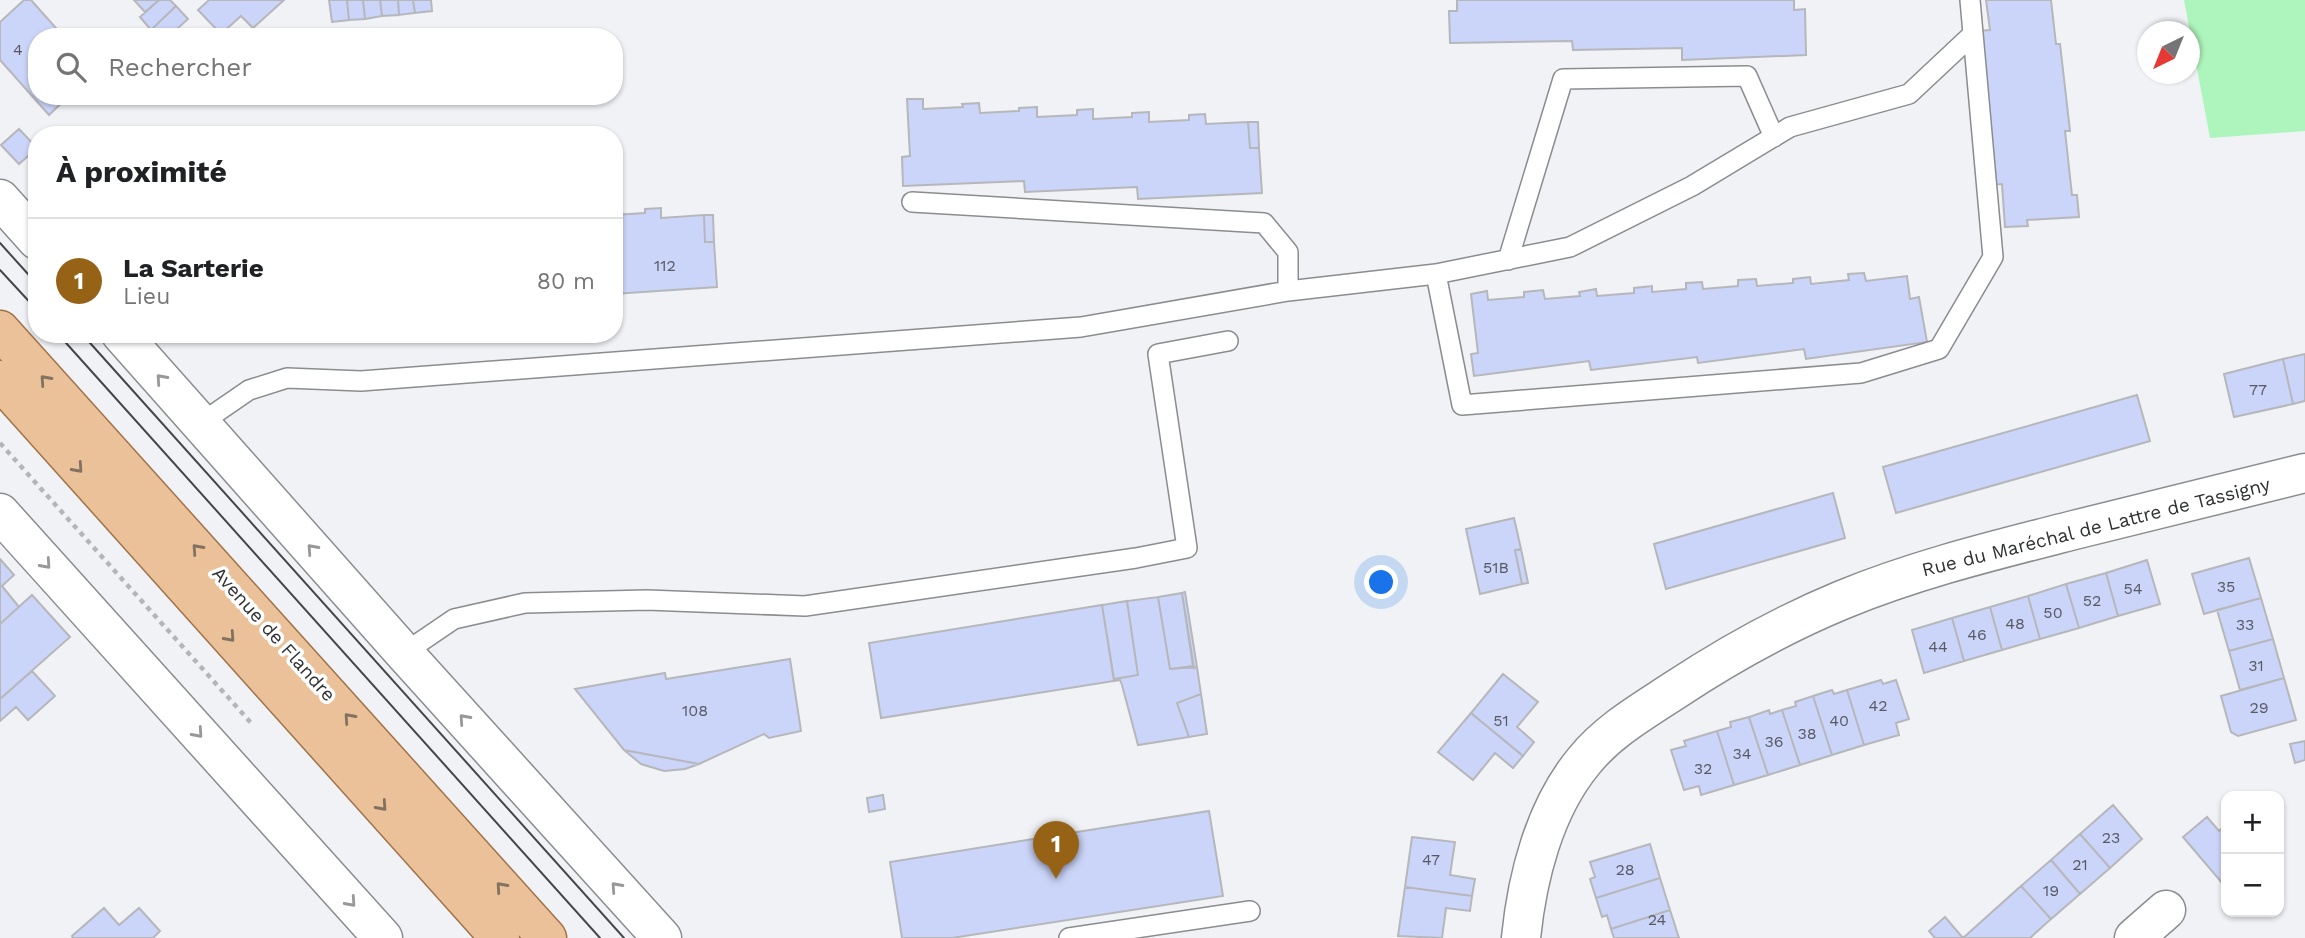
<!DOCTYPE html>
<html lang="fr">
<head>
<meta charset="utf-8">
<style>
	:root { --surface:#fff; --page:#f2f2f2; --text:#202124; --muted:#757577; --line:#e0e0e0; --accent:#966316 }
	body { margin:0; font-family:"Work Sans",sans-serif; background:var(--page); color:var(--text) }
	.controls { position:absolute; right:21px; bottom:21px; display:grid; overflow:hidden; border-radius:14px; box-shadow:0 2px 5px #0004 }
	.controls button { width:63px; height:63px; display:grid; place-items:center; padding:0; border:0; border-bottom:2px solid var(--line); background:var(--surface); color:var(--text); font:35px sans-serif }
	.compass { position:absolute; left:2137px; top:21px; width:63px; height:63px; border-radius:50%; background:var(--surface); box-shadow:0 2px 5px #0004; rotate:223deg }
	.you { position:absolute; left:1382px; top:583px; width:24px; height:24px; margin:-18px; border:5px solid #fff; border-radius:50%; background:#1a73e8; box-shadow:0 0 0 10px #1a73e833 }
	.badge { display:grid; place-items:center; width:46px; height:46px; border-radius:50%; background:var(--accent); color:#fff; font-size:23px; font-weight:700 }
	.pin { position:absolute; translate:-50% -58px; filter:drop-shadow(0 2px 4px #0008) }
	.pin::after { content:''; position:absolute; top:37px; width:24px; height:21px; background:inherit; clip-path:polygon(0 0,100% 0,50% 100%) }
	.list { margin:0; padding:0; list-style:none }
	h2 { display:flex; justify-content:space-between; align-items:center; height:91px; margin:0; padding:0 28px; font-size:30px }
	h2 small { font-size:23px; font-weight:400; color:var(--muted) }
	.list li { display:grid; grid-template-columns:46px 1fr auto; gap:21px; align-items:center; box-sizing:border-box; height:126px; padding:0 28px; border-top:2px solid var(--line) }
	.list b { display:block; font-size:26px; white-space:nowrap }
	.list p { margin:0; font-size:23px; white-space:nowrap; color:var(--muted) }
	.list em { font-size:23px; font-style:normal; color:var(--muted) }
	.icon { flex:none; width:38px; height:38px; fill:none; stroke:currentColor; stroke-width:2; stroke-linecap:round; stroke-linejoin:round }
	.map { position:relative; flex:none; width:2305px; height:938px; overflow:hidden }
	.search { position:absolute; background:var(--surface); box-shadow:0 2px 5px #0004; left:28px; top:28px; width:595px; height:77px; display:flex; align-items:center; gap:18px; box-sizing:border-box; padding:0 24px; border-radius:28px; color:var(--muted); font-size:26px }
	.panel { position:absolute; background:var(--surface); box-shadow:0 2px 5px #0004; left:28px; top:126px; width:595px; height:217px; border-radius:28px }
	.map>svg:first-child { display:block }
</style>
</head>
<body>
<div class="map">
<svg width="2305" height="938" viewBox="0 0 2305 938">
	<rect width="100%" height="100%" fill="#f1f2f6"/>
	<path fill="#adf5bd" d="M2184,0H2305V131L2210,138Z"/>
	<path fill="#cbd5f9" stroke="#b6b7bb" stroke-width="2" d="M24,0H31L64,37H37V96H69L49,115L0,60V22Z
		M134,0H159L145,12Z
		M159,0H170L176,6L151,30L140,17Z
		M209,0H284L253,28L241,16L221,34L198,10Z
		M329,0H347L349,20L332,22Z
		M347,0H363L365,19L349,20Z
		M363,0H380L382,16L365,19Z
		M380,0H398L399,15L382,16Z
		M398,0H413L415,13L399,15Z
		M413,0H431L432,11L415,13Z
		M1457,0H1794V10L1805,9L1806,55L1682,60V48L1573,50L1572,41L1450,43L1449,11H1457Z
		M1986,0H2051L2056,44H2060L2070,131H2065L2072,195H2077L2079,217L2027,220L2028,226L2005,227L2002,184L1992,185L1977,31L1990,30Z
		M176,6L188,19L168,37H157L151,30Z
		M907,99H923V109L963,107L962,104L979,103L980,113L1019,111V108L1037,107V117L1077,115V110L1093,109V119L1132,117V113L1149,112V122L1189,120V115L1205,114L1206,124L1248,122L1250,148H1259L1262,193L1138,199L1137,187L1025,192L1024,181L903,186L902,157L910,156Z
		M1248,122H1258L1259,148H1250Z
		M19,129L37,148L19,164L1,145Z
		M661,208V218L704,215L705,242H714L717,287L614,294V215L645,213V209Z
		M704,215H713L714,242H705Z
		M1864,273L1866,281L1907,276L1910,299L1919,297L1927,342L1806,359L1804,349L1698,363L1697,357L1591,370L1589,361L1474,376L1471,354L1478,353L1471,294L1487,291L1488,300L1524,297V292L1543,290L1545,299L1580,296L1579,292L1596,289L1597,296L1634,293V288L1652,286V292L1686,289V283L1702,282L1703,289L1738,286V280L1756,279L1757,286L1793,283V279L1810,277L1811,284L1849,280L1848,274Z
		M2305,354V401L2293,404L2283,359Z
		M2283,359L2293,404L2234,417L2224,374Z
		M2137,395L2150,441L1896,513L1883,467Z
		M1833,493L1845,538L1666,589L1654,544Z
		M1514,518L1521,549L1515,550L1522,584L1480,594L1466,529Z
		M1521,549L1528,583L1522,584L1515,550Z
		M2249,558L2261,598L2204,614L2192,574Z
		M0,559L14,575L2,586L19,607L0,624Z
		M2147,560L2160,604L2118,616L2106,573Z
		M2106,573L2118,616L2079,628L2066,584Z
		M2066,584L2079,628L2040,639L2028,596Z
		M1185,592L1197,667L1194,668L1182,593Z
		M1182,593L1193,666L1170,669L1158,597Z
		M32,595L70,637L0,699V624Z
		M2028,596L2040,639L2002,650L1990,607Z
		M1158,597L1170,669L1197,667L1201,694L1177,703L1189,737L1138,745L1122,685L1120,680L1114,681V679L1138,675L1127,601Z
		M2261,598L2273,639L2229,651L2217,610Z
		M1127,601L1138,675L1114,679L1102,605Z
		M1102,605L1114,681L881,718L869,643Z
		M1990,607L2002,650L1964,661L1952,618Z
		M1952,618L1964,661L1924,673L1912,630Z
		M2273,639L2284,678L2240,690L2229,651Z
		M790,659L801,731L769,738L764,734L699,764L624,750L575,689L665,673L666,679Z
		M32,671L55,696L28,720L16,707L0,721V699Z
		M1503,674L1538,702L1517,727L1534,742L1523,756L1471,713Z
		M2284,678L2296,720L2238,736L2231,732L2221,696Z
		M1881,680L1883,684L1896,680L1909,719L1896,723L1899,735L1864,745L1847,690Z
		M1832,690L1834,694L1847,690L1864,745L1832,755L1813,696Z
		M1201,694L1207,734L1189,737L1177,703Z
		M1813,696L1832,755L1800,765L1782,710L1796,706L1795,702Z
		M1769,710L1770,714L1782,710L1800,765L1768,775L1749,717Z
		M1471,713L1523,756L1513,768L1495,753L1473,780L1438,752Z
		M1749,717L1768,775L1734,785L1717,731L1731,727L1730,722Z
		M1717,731L1734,785L1701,795L1699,786L1684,790L1671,750L1686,746L1684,741Z
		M2305,741V760L2295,763L2290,744Z
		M624,750L699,764L685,769L664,771L641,764Z
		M883,795L885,809L869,812L867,798Z
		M2113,805L2142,839L2110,868L2080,834Z
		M1209,811L1223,896L952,938H902L890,862Z
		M2207,817L2219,831L2226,825V881L2223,884L2183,837Z
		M2080,834L2110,868L2080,894L2051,860Z
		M1412,837L1455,842L1450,875L1475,879L1472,896L1405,887Z
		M1650,844L1660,878L1596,898L1590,879L1595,877L1590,862Z
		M2051,860L2080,894L2051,919L2021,886Z
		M1660,878L1670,910L1611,929L1607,915L1602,917L1596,898Z
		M2021,886L2051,919L2030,938H1963Z
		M1405,887L1472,896L1470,911L1446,908L1442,938L1398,936Z
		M104,908L119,925L139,908L160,931L153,938H73L72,936Z
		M1670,910L1679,938H1614L1611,929Z
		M1945,917L1963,938H1935L1929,931Z"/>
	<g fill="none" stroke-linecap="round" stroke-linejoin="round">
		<defs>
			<path id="lane" d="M912,202L1264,223L1288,252V291
				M1508,260L1563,79L1747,76L1774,137
				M1436,274L1462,405L1861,373L1939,349L1993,257L1970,0
				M201,423L249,390L287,378L361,381L1081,327L1288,291L1436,274L1570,247L1692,186L1790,127L1909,94L1973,34
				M404,653L454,619L525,603L647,600L805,606L1136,558L1187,548L1158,354L1228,341
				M1069,938L1250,911"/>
			<path id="street" d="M1521,938C1527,878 1544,809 1584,761C1608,731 1643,711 1675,690C1728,655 1784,624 1842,600C1917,569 1996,550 2074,530C2151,511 2228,492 2305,473
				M2134,938L2166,910"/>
			<path id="secondary" d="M0,199L37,240
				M121,334L404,653L662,938
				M0,513L383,938"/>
			<path id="primary" d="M0,330L547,938
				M0,380L500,938"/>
		</defs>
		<use href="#lane" stroke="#8b8c8f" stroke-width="22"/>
		<use href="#street" stroke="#8b8c8f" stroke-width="41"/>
		<use href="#secondary" stroke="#8b8c8f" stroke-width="41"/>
		<use href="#primary" stroke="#a07349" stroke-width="41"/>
		<path stroke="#b4b5b8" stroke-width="4.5" stroke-dasharray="5 5" stroke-linecap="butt" d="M0,443L252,724"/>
		<use href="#lane" stroke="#fff" stroke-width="19"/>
		<use href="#street" stroke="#fff" stroke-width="38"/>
		<use href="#secondary" stroke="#fff" stroke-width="38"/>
		<use href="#primary" stroke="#ebc19a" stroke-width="38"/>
		<path stroke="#454647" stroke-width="2" d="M0,243L37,284
			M0,270L37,310
			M58,334L600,938
			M82,334L624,938"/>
	</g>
	<defs><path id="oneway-chevron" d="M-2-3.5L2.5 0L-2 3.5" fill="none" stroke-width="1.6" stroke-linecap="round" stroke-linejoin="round" transform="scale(1.75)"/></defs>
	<g stroke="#989898">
		<use href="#oneway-chevron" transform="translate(161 379) rotate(-132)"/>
		<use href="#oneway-chevron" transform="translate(312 549) rotate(-132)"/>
		<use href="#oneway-chevron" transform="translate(46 564) rotate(48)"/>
		<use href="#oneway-chevron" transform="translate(464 719) rotate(-132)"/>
		<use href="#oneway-chevron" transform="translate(198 733) rotate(48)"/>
		<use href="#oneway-chevron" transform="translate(616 887) rotate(-132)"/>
		<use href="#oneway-chevron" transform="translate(351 902) rotate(48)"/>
	</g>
	<g stroke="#847261">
		<use href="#oneway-chevron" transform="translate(45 380) rotate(-132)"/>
		<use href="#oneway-chevron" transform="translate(78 468) rotate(48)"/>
		<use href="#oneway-chevron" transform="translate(197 549) rotate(-132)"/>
		<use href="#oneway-chevron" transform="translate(230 637) rotate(48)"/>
		<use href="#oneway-chevron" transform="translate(349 718) rotate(-132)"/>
		<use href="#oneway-chevron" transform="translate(382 806) rotate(48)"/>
		<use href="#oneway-chevron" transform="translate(501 887) rotate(-132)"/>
	</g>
	<g text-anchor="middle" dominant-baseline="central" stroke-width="7" stroke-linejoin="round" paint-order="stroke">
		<g font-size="16" fill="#575a64">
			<text x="18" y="49">4</text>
			<text x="665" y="265">112</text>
			<text x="2258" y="389">77</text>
			<text x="1496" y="567">51B</text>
			<text x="2226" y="586">35</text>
			<text x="2133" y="588">54</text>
			<text x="2092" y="600">52</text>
			<text x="2053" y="612">50</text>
			<text x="2015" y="623">48</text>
			<text x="2245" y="624">33</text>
			<text x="1977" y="634">46</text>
			<text x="1938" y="646">44</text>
			<text x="2256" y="665">31</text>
			<text x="1878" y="705">42</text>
			<text x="2259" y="707">29</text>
			<text x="695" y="710">108</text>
			<text x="1501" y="720">51</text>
			<text x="1839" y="720">40</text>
			<text x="1807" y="733">38</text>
			<text x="1774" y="741">36</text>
			<text x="1742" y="753">34</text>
			<text x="1703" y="768">32</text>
			<text x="2111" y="837">23</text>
			<text x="1431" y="859">47</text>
			<text x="2080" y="864">21</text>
			<text x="1625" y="869">28</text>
			<text x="2051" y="890">19</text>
			<text x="1657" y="919">24</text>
		</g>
		<g font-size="19" fill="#303132" stroke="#fff">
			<text transform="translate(2096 527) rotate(-14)">Rue du Maréchal de Lattre de Tassigny</text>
			<text transform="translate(274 634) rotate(48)">Avenue de Flandre</text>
		</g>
	</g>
</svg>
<div class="controls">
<button>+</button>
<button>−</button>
</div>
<svg class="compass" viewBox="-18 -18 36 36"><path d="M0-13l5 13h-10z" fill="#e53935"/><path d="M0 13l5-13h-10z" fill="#757577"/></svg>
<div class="you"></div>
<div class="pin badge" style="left:1056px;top:879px">1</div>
<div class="search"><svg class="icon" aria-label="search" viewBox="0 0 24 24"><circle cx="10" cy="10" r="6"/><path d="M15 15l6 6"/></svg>Rechercher</div>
<section class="panel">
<h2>À proximité<small></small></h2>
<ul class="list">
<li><span class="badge">1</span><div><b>La Sarterie</b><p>Lieu</p></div><em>80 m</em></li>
</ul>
</section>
</div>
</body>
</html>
